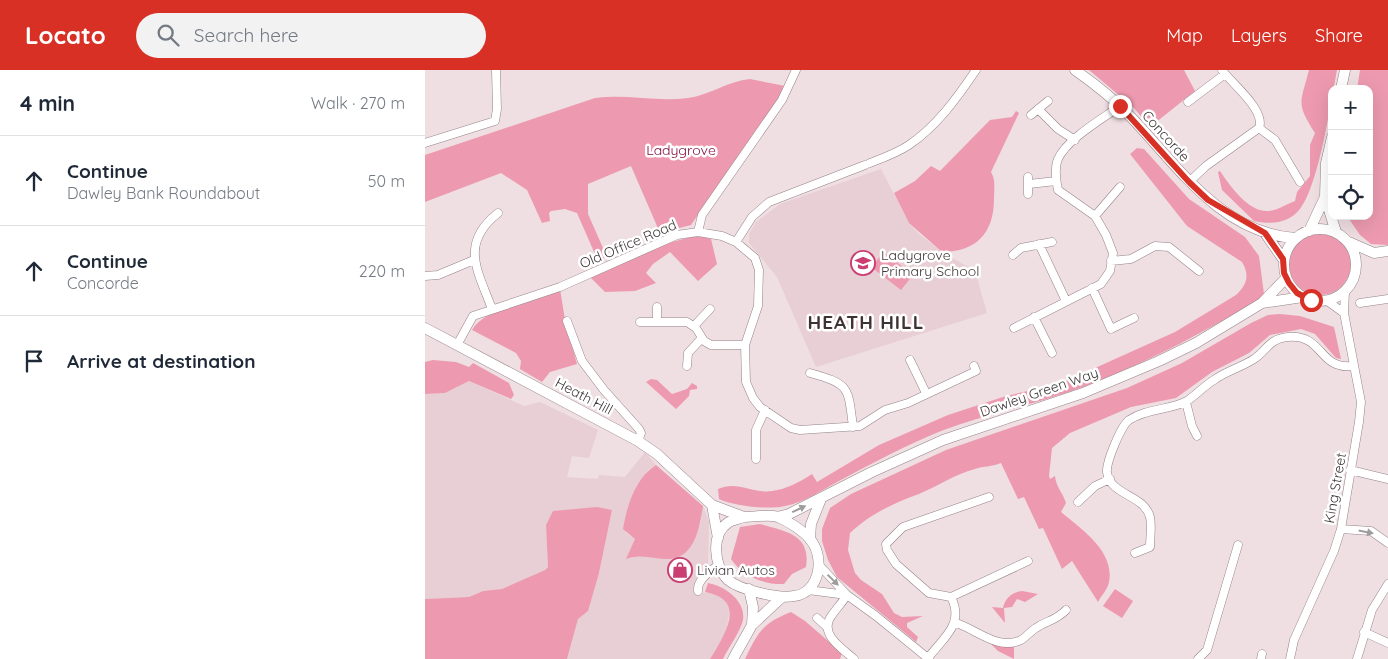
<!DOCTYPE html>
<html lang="en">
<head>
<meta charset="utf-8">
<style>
	:root { --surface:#fff; --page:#f2f2f3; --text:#1f2937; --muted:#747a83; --line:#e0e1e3; --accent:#d93025 }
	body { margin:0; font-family:Quicksand,sans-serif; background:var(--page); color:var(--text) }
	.controls { position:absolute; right:15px; top:15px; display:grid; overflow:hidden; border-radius:10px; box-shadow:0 5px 20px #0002 }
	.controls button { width:45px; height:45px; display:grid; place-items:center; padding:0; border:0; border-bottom:1px solid var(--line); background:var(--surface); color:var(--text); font:25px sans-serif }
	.stop { position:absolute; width:15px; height:15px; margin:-11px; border:4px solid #d93025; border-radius:50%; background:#fff }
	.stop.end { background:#d93025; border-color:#fff; box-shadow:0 1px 5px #0008 }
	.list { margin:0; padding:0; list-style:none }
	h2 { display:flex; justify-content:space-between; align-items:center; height:65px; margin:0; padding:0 20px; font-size:21px }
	h2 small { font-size:16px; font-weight:400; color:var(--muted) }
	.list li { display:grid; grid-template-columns:32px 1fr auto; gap:15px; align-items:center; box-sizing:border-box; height:90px; padding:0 20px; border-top:1px solid var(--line) }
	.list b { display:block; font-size:19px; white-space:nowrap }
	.list p { margin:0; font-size:16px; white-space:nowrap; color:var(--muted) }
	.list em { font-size:16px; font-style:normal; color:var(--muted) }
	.icon { flex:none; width:28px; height:28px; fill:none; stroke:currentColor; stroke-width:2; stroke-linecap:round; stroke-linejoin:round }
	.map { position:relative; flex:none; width:963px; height:589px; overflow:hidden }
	header { display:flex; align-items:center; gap:30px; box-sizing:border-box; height:70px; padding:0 25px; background:var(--accent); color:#fff }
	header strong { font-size:24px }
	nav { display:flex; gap:28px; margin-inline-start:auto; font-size:18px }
	.search { width:350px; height:45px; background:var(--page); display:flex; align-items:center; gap:12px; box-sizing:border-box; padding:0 18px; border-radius:28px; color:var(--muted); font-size:19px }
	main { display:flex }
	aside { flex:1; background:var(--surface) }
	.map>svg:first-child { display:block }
</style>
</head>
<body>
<header>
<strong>Locato</strong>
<div class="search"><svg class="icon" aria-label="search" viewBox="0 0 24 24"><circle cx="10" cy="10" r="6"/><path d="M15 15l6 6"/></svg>Search here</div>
<nav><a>Map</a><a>Layers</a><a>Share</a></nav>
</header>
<main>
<aside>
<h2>4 min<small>Walk · 270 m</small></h2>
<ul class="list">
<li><svg class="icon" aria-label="ahead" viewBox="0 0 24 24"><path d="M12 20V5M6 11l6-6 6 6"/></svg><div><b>Continue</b><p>Dawley Bank Roundabout</p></div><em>50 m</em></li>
<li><svg class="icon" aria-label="ahead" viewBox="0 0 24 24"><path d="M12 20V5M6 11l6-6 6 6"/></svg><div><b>Continue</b><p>Concorde</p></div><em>220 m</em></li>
<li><svg class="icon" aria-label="arrive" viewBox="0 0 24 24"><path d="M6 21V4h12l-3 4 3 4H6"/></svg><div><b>Arrive at destination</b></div></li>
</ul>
</aside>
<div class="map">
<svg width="963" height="589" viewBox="0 0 963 589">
	<rect width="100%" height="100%" fill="#efdee2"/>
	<path fill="#e8cfd5" d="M456,99L484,153L494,164L517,182L550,201L562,243L391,297L352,207L324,173V164L331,152L355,134Z
		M44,311L99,336L115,332L173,360L164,388L147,386L142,407L173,409L174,405L200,407L220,382L231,395L223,400L212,415L205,433L201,463L211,469L202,488L213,485L247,489L275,455L278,436L284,452L283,497L272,507L267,521L292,524L301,529L305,538L301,563L285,589H142L153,549L174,503L187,440L121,455L123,497L120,500L77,519L58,521L44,527L0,529V324L20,323Z"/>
	<path fill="#ed9ab0" d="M664,0H759L770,21L725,57L709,38Z
		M884,0H912C906,31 894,115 875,139C864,153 846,155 829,151L797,120L793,102L795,101C805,116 824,143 844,141C853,140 862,134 870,131L872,122L885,106V75L890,63C871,33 875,34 884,0Z
		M935,0H963V175L946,174L935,165L922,146H944V19H932Z
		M325,9L360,16L353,29L266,155L235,163L206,96L163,114V144L182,187L173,191L152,143L140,139L126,141L124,143L125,151L117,153L102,120L76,103L0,132V85L170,28C201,24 232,32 263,28C285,25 303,11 325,9Z
		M591,41L594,43L566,102C571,110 569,119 569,129C569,163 551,182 517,182L484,153L469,123L490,111L506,96L515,101L565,50L587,47Z
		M712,78L719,79L764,129L820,167L834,186L839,224L836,228C783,260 729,289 671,312C621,332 567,342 516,361C481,375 448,393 414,411C397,420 380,432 360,436C344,440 308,436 294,429L293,419C312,410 328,424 347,421C362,419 375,412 387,404L392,412L454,375L523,345L578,327L639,312L750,262L811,225C822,215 825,205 817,192L762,156L705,84Z
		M864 194a31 31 0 1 1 62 0a31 31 0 1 1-62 0Z
		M273,165L286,169L292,194L273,211L245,182L228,194L221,203L231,213L210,221L180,222L164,206L236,175Z
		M459,182L488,205L476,220L446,197Z
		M135,219L140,250L152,294L125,302L117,312L95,299L96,291L91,283L47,260C60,238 111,228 135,219Z
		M855,244L875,246L909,257L916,289L911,288L890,264L876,259L845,265L824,283L787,302L751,328L706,337L645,363L627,378L624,406L625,409L630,406C631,417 638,423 641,433L636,442C656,459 690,481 684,512C683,519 676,526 673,532L647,491L637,499L618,458L614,459L599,427L593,429L576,393C566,397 559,396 550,399C530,404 513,416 494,424C469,433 445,444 425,463L423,480L430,503L436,510L457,524L469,543L477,547L498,546L482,553V557L493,567L491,572L412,507L403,490L397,471V459L405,438L426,424L521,380L702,318L757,293L826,253L843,245Z
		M8,290L31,292L44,297L48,293L84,313L89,325L86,329L44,311L20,323L0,324V292Z
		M226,309L232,310L247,324L262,319L267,313L272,316V319L265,320L264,326L251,339L221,312Z
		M231,395L278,436C275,454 271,486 246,489C230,490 217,483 201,489L210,469L198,459C202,436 210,408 231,395Z
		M172,437L187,440L174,503L163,541L153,549L142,589H0V529L44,527L58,521L77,519L120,500L123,497L121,455L128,441Z
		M335,454C361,462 386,464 381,497L367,504L359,514C339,515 317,506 306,489L315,457Z
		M283,513C299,516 321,530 318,550C315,562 304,577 298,589H285C300,564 323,530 280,522Z
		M690,519L708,531L697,548L678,536Z
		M597,521L613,524L600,532L592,529L587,537L579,538L580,553L567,537L578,538C580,528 587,522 597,521Z
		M366,542L380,551L417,583L415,589H320C333,562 338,553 366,542Z
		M567,570L589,572V589L573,581L566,574Z"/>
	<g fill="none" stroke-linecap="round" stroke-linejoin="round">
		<defs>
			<path id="street" d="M763,32L800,4
				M613,39L633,59L650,70
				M606,45L623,31
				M834,58L850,70L875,112
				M0,73L70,51L72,39L71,0
				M445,93C458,88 472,83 484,75C512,56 532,28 551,0
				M603,107V124
				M764,112L781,96L834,58C841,40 807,14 797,0
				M604,114L631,111
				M670,146L695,117
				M273,162L277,145L357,30L371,0
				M311,172L327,147L344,132L440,95
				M614,174L641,231
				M588,185L596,178L627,172
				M686,191L706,189L730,176L744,177L774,201
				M0,206L13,205L49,190
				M667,218L686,259L709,248
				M901,230L919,243
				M935,233L963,229
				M232,237V252
				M67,239C53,201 34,174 73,143
				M609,247L627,283
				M142,251L157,291L179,320L214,359L216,363L213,371
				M215,252H262L271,258L279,271L286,275H320
				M269,256L285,239
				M589,258L676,214L685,201L688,183L681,165L670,146L633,120C631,110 629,98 633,89C642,69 677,49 695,36
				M32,275L48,246L135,217L252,165L273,162L297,166L311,172L330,188L334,200L333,236L320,275L321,312L328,328L335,337L366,358L375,360L435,356L460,340L483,333L551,301L549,296
				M485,290L501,323
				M262,296L263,283L277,268
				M385,303C425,314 423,317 428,357
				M761,332L767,356L772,366
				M331,389V360L340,340
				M925,400L963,409
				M564,427L478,457L461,474L462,480L471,494L504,523L526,527L603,491
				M653,432L670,416L685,409
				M916,459L946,461L963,473
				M710,483L725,477C725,468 727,456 725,447C719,424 685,426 682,402C681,392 696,356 704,350C722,338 746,340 762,331C771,325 779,316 789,310C801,301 817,297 829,289C843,280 843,269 863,267C899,264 893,300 928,296
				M394,495L422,525L451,546L504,589
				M383,520L422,525
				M273,521C272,509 285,502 293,495
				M422,525C417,533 410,540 405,548C395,565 418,579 429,589
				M392,548L402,557
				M531,553C551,559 573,581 596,570C601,567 606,561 611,558C622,550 629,552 641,540
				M939,562L963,573
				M503,588C518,568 540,554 526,527
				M773,589L782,580L813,475
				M836,589L837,584
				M865,589L869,570L909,481L916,459L934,352L936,332L919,243L920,221
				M932,589L947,540L963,514"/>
			<path id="secondary" d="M650,0C667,12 685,26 700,41C749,90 793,163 870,168
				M916,19L920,0
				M900,127L911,162
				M859 195a36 36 0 1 1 72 0a36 36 0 1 1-72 0Z
				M884,161L900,127L901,93L907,67
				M840,163L858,189
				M924,172L949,183L963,181
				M837,233L878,227
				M0,258L213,371L232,384L287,435L319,447
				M287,435L293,468
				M319,447C329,447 343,444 353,447C363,451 377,460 384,468C401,486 395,523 369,526C354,529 315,520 303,510C289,496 285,464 304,452C308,450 314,449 319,447Z
				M352,447L364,444L447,402L518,370L658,323L734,291L771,273L837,233L861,208
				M385,469L386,454L396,429
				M324,519L328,537L327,555
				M308,589L327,555L356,528"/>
		</defs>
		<use href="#street" stroke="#938387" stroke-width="9"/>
		<use href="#secondary" stroke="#938387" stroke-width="11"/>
		<use href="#street" stroke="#fff" stroke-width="8"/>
		<use href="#secondary" stroke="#fff" stroke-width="10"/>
	</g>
	<defs><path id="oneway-solid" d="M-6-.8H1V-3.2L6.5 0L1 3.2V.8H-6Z" transform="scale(1.25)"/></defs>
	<g fill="#9f9c9c">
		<use href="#oneway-solid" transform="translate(374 439) rotate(-25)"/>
		<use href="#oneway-solid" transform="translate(941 462) rotate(11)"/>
		<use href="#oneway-solid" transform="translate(408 510) rotate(44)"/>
	</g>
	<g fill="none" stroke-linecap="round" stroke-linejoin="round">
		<path stroke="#d93025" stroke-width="6" d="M695,36L764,112L783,130L840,163L858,189L859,203L864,213L872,223L886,230"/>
	</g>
	<defs>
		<symbol id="school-ring" viewBox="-11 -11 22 22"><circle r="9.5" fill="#fff" stroke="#ca3e71" stroke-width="1.5"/><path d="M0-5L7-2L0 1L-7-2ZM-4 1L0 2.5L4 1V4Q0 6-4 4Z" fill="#ca3e71"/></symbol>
		<symbol id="shop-ring" viewBox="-11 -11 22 22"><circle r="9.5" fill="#fff" stroke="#ca3e71" stroke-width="1.5"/><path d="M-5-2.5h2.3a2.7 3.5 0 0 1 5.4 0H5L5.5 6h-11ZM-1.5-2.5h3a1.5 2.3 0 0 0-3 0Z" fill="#ca3e71"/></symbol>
	</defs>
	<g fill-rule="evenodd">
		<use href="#school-ring" x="424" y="179" width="28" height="28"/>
		<use href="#shop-ring" x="241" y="486" width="28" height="28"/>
	</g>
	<g text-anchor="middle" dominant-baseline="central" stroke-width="5" stroke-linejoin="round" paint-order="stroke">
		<g font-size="14" fill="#3f3839" stroke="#fff">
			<text transform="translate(741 66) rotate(48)">Concorde</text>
			<text transform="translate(203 174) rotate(-23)">Old Office Road</text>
			<text transform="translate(614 322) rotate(-19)">Dawley Green Way</text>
			<text transform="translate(159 326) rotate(28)">Heath Hill</text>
			<text transform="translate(910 418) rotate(-80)">King Street</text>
		</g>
		<g font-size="14" fill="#840f41" stroke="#fff">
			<text x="256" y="80">Ladygrove</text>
		</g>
		<g font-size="14" fill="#3f3839" stroke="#fff" text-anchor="start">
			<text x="456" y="185">Ladygrove<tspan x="456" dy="16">Primary School</tspan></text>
			<text x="272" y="500">Livian Autos</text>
		</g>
		<g font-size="19" font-weight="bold" letter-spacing="1" fill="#3f3235" stroke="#fff">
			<text x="441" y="252">HEATH HILL</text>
		</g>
	</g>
</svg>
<div class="controls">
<button>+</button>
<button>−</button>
<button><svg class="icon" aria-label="locate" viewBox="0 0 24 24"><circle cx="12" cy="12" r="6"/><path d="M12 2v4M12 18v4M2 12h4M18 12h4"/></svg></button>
</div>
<div class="stop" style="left:886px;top:230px"></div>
<div class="stop end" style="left:695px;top:36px"></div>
</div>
</main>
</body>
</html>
